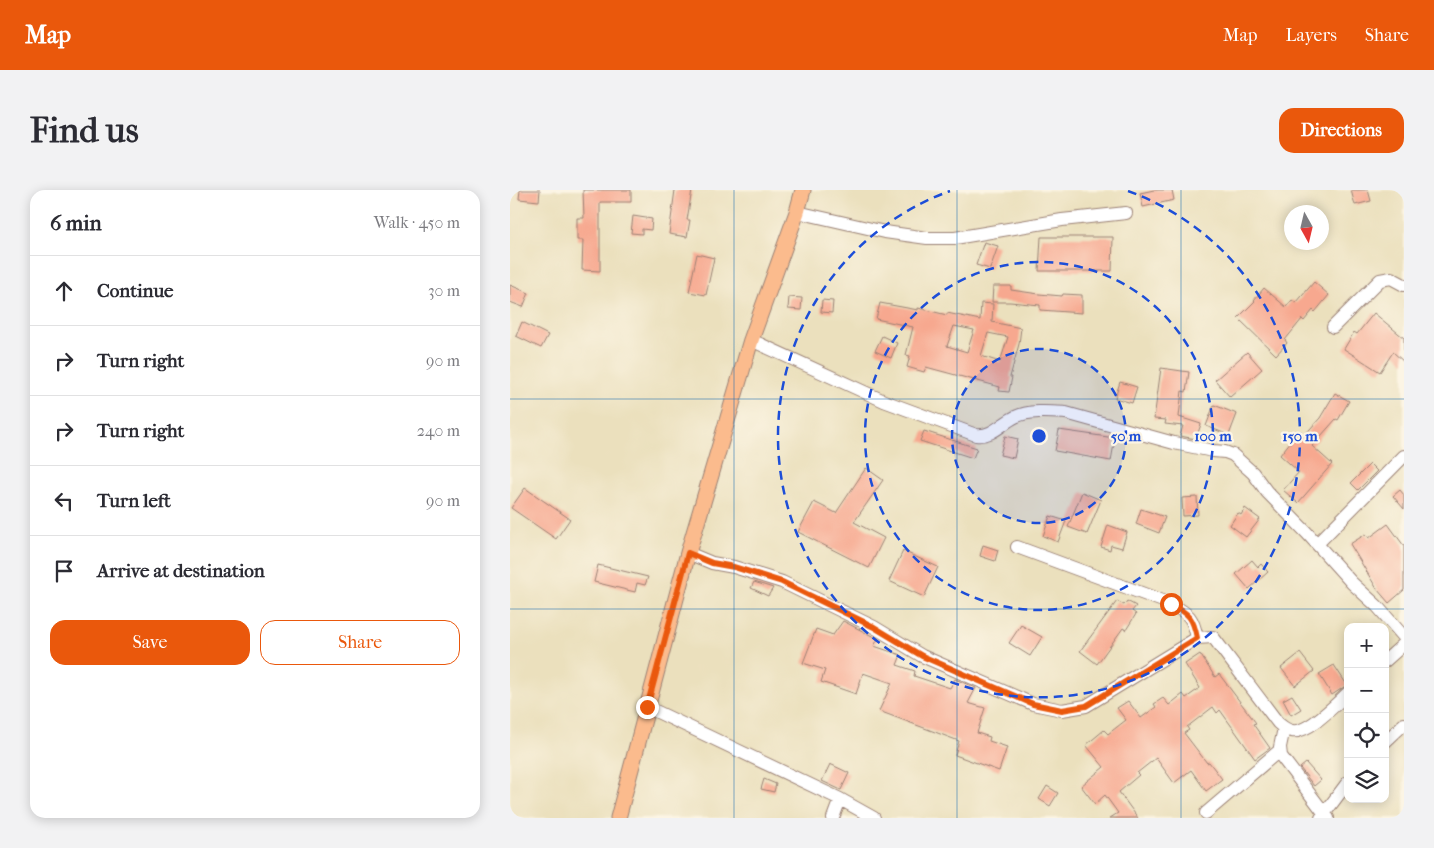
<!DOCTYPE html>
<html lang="en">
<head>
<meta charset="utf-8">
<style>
	:root { --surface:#fff; --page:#f2f2f3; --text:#2b2b33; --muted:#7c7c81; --line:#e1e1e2; --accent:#ea580c }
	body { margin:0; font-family:"IM FELL French Canon",serif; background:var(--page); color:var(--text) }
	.controls { position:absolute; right:15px; bottom:15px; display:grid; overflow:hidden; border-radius:10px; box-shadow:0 2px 12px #0003 }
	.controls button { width:45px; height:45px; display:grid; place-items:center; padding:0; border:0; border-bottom:1px solid var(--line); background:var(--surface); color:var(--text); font:25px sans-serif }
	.compass { position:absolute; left:774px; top:15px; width:45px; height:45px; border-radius:50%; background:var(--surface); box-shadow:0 2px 12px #0003; rotate:172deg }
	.stop { position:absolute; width:15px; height:15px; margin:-11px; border:4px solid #ea580c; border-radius:50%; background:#fff }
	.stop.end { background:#ea580c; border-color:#fff; box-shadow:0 1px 5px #0008 }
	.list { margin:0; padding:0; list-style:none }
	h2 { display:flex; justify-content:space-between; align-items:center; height:65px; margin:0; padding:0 20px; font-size:21px }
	h2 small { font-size:16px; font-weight:400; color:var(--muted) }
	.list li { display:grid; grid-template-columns:32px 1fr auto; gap:15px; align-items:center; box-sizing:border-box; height:70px; padding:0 20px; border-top:1px solid var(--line) }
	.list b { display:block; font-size:19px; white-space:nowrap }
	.list em { font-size:16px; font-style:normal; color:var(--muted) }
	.actions { display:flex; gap:10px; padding:15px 20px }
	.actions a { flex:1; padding:11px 0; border:1px solid var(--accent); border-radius:15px; text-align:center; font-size:18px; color:var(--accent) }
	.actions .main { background:var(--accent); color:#fff }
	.icon { flex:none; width:28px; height:28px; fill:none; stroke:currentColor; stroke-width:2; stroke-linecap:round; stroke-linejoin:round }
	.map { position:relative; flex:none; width:894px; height:628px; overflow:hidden; border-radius:15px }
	header { display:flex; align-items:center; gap:30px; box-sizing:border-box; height:70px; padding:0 25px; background:var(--accent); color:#fff }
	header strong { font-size:24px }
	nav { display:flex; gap:28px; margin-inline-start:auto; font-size:18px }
	.intro { display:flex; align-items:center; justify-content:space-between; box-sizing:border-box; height:120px; padding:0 30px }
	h1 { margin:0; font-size:35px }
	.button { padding:12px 22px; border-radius:15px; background:var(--accent); color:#fff; font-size:18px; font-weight:700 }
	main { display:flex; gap:30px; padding:0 30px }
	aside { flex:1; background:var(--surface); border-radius:15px; box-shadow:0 2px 12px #0003 }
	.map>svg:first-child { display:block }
</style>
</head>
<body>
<header>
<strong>Map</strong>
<nav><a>Map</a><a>Layers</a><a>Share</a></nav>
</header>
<div class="intro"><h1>Find us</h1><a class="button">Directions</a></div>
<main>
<aside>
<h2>6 min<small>Walk · 450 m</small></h2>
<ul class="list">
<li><svg class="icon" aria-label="ahead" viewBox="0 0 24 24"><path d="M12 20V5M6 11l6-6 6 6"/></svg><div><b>Continue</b></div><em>30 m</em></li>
<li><svg class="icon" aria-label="right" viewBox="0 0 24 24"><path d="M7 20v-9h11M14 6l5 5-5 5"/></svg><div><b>Turn right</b></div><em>90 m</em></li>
<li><svg class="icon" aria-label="right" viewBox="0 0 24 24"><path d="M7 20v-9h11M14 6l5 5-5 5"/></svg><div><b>Turn right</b></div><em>240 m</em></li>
<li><svg class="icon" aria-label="left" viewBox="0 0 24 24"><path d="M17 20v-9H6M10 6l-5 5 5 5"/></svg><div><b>Turn left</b></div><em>90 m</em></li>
<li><svg class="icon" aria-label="arrive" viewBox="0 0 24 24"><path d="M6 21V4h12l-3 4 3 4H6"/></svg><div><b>Arrive at destination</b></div></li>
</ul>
<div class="actions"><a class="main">Save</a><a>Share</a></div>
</aside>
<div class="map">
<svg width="894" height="628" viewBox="0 0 894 628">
	<rect width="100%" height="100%" fill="#fcf5e5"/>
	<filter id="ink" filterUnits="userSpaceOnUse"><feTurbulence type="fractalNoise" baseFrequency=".02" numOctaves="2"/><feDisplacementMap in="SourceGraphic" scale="10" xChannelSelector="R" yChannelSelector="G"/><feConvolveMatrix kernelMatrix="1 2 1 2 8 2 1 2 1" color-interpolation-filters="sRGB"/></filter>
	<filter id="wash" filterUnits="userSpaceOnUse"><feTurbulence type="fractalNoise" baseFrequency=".0096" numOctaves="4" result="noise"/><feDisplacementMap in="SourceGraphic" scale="20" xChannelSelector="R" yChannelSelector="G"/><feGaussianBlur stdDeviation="1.12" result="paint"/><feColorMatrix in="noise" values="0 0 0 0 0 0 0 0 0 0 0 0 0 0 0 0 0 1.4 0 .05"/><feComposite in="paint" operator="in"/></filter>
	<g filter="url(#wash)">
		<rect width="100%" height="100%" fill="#ebe0bd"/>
		<g id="blocks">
			<path fill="#f7a88f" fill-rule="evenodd" d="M10,0H30L29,11L9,9Z
				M73,0H121V12H90V81L72,80L73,50H67V28H74Z
				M165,0H182L177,30H180L177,47L159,44Z
				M644,0H662L664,10L633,17L630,3Z
				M841,0H858L861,11L845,15Z
				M123,26L142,29L141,40L132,39V44L121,43Z
				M531,47H603L602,81H529Z
				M474,52L488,56L480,79L466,75Z
				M187,64L204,68L196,105L179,102Z
				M804,92L819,105L805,122L803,120L794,131L792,129L775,150L777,153L766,165L728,128L745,111L744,110L754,98L776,117L782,110L786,113Z
				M0,95L19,103L13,117L0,112Z
				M483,96H501V100L529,104L552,106L553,104L572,105V123L530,120V115L500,112H482Z
				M279,107L292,108L291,120L278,119Z
				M312,110L323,111L322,123L311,122Z
				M370,113L408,120V118L437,125V123L470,130L471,113L483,114L482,132L511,138L509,154L500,187H502L499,202L489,201L490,197L416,177L414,182L397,177L400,166L396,165L403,137L366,129ZM444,136L464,140L457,162L437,156ZM478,143L498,147L490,172L471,166Z
				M864,123L894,148V172L883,162L870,182L834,159L844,142L847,144Z
				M12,132L38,145L31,158L6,146Z
				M372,146L387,153L381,168L365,161Z
				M737,162L752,179L720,207L705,190Z
				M651,178L679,182L676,202L672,201L669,227L691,234L686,249L670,246L673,236L655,234L656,230L644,229Z
				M610,192L627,197L622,213L605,208Z
				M825,203L839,211L828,230L826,229L802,256L822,274L788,313L773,300L789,282L770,265L785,246L790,250L810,228Z
				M704,215L727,224L719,245L696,236Z
				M549,240L605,248L601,271L545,261Z
				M414,241L467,258L463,268L410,251Z
				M495,246L508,249L504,268L490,265Z
				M860,274L867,281L848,300L841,293Z
				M356,278L373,290L344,332L374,348L359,378L288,342L304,312L326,323Z
				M15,298L60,329L46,349L1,318Z
				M890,300L894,305V319L883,306Z
				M572,302L591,310L577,344L558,337Z
				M687,307L688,325L673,326L672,308Z
				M735,318L750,329L736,347L720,335L728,323L731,325Z
				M631,319L655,327L649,343L626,334Z
				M540,326L556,331L548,352L533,346Z
				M878,334L894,356V400L879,413L867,399L840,354L856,344L859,348Z
				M598,335L617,342L612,358L601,355L600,360L591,357Z
				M473,355L488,360L485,371L470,366Z
				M393,361L428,377L414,407L379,391Z
				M742,370L748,377L751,374L758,382L739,399L726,384Z
				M88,375L138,387L135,395L127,393L125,402L84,392Z
				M244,392L263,398L258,406L241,398Z
				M607,411L614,415L617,411L626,416L622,421L626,424L616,440L613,438L587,474L570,461Z
				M333,431L368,449L364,456L391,465L387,475L405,481L404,486L440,498L445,489L466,498L458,513L475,518L467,543L480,547L479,551L497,557L489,581L445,565L449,551L369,521L382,493L353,483L346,504L311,492L315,480L293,473L306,439L323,445Z
				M511,435L532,447L520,466L499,453Z
				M790,463L804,481L785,496L771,478Z
				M690,464L705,487L709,484L746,533L743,534L760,558L745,569L710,520L707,523L703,517L677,537L679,540L674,543L697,573L699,572L712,589L696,601L681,580L664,593L646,568L627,583L629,585L609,602L628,628H600L608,623L595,605L585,614L571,596L594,577L576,555L594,540L598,544L616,530L607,518L618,511L631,528L646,517L644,514L653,508L659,515L673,504L676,508L690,498L675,474Z
				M824,475L837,495L822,505L809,484Z
				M782,505L791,519L781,525L773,510Z
				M796,573L811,590L804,596L790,578Z
				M320,574L339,583L331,600L312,591Z
				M254,589L266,594L264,602L251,599Z
				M537,596L548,603L540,616L529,609Z"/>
		</g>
	</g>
	<g filter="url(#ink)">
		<use href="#blocks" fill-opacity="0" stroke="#9a8074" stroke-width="1"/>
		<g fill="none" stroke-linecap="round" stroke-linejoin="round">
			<defs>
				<path id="minor" d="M287,22L375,42L417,48H445L552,30L616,23
					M823,137L870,90L881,88L894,95
					M241,150L374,211L466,245C482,247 491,234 505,227C519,220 541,222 556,223L664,253L703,261L715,262L723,265L743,283L757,302L797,343L842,393L867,416L894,447
					M807,354L894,266
					M507,357L661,414C679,424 683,427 687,448
					M178,363L202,373L224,377L272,392L364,437L412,466L523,514L552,520L576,516L687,448L703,447L768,533C772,536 776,540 782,541C798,544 826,514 838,503
					M875,471L894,454
					M137,517L330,609L364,628
					M774,538L770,557L771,566L818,628
					M875,552L894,534
					M696,623L770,560
					M323,628L330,609
					M811,628L838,592"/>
				<path id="major" d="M108,628L178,363L241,150L287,22L293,0"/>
			</defs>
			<use href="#minor" stroke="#9a8074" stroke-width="14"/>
			<use href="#major" stroke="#9a8074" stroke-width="17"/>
			<use href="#minor" stroke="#fff" stroke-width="12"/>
			<use href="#major" stroke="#fbbb8d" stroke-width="15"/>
		</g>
	</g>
	<g fill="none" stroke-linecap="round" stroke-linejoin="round" filter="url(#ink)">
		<path stroke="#ea580c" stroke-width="6" d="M137,517L178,363L202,373L224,377L272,392L364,437L412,466L523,514L552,520L576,516L687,448C683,427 679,424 661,414"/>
	</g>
	<path fill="none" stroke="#1f6fb2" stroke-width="1" stroke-opacity="0.55" d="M224,0V628M447,0V628M671,0V628M0,209H894M0,419H894"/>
	<circle cx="529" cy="246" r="87" fill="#1d4ed8" fill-opacity=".12"/>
	<g fill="none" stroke="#1d4ed8" stroke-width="2.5" stroke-dasharray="9 6">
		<circle cx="529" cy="246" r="87"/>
		<circle cx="529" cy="246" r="174"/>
		<path d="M618 1A261 261 0 1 1 440 1"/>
	</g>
	<circle cx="529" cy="246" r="8" fill="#1d4ed8" stroke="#fcf5e5" stroke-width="2.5"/>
	<g font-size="15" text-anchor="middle" font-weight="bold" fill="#1d4ed8" stroke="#fcf5e5" stroke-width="4.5" stroke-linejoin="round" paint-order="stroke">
		<text x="616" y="251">50 m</text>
		<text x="703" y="251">100 m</text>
		<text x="790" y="251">150 m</text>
	</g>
</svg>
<div class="controls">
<button>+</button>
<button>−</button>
<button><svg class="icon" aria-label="locate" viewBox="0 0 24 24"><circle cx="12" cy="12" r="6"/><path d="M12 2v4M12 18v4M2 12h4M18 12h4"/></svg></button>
<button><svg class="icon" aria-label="layers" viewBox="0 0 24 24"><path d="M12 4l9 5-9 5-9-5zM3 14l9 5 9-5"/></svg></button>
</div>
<svg class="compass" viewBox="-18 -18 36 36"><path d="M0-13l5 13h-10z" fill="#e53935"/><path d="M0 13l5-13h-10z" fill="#7c7c81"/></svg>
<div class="stop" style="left:661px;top:414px"></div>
<div class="stop end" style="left:137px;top:517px"></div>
</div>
</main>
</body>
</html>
